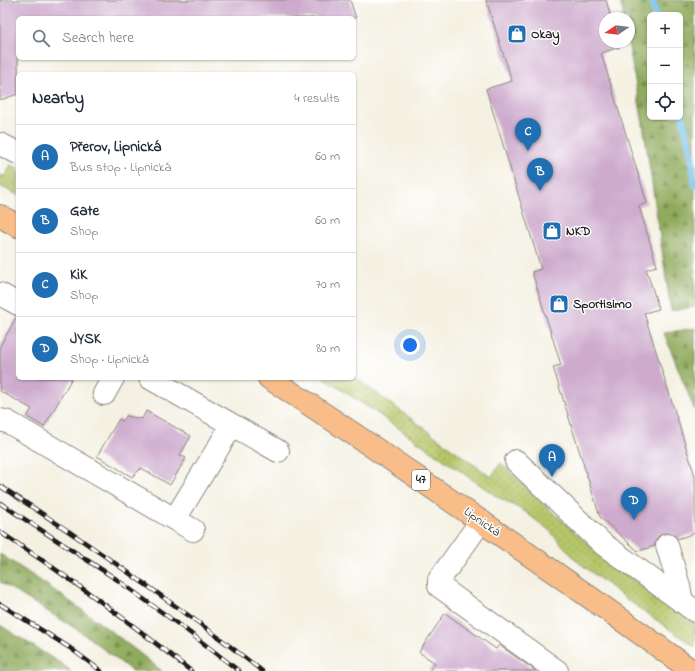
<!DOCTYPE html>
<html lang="en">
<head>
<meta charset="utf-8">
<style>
	:root { --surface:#fff; --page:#f6f6f7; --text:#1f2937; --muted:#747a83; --line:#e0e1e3; --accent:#1f6fb2 }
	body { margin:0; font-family:"Indie Flower",sans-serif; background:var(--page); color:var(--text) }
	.controls { position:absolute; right:12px; top:12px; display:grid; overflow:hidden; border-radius:6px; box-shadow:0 1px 3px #0004 }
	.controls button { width:36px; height:36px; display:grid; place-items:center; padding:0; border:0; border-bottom:1px solid var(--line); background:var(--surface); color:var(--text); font:20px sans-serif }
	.compass { position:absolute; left:599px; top:12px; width:36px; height:36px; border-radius:50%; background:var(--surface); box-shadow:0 1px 3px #0004; rotate:257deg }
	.you { position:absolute; left:410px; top:345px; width:14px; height:14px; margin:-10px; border:3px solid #fff; border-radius:50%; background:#1a73e8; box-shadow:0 0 0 6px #1a73e833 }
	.badge { display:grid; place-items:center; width:26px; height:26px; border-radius:50%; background:var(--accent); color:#fff; font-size:13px; font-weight:700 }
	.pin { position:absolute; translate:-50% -33px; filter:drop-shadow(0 1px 2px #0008) }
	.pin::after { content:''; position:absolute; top:21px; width:14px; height:12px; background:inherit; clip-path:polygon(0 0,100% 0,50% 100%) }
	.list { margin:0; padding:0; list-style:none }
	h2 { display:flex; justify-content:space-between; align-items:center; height:52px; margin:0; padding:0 16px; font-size:17px }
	h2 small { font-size:13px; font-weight:400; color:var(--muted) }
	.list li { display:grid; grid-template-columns:26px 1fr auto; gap:12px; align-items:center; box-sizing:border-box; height:64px; padding:0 16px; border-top:1px solid var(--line) }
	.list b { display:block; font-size:15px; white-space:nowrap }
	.list p { margin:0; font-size:13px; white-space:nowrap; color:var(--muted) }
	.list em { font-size:13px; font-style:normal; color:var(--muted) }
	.icon { flex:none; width:22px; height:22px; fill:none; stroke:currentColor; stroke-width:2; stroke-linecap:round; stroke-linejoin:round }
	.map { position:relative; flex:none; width:695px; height:671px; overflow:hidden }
	.search { position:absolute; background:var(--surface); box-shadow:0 1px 3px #0004; left:16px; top:16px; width:340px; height:44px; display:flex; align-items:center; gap:10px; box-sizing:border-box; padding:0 14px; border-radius:6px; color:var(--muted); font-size:15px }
	.panel { position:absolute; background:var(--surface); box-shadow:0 1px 3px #0004; left:16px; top:72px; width:340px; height:308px; border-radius:6px }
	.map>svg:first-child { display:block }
</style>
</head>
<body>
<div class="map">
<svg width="695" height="671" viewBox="0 0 695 671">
	<defs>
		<pattern id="grass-dots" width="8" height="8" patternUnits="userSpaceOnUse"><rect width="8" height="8" fill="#b5c669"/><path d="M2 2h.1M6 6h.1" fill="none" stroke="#9baa5a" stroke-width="1.8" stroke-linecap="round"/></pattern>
		<pattern id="forest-firs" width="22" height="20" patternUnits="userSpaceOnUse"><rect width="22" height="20" fill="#90ab5d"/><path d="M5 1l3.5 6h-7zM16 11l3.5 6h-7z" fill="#758a4c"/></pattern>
	</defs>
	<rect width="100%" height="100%" fill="#fff"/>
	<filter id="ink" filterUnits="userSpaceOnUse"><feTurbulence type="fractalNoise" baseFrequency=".025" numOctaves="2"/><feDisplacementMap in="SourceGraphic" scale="8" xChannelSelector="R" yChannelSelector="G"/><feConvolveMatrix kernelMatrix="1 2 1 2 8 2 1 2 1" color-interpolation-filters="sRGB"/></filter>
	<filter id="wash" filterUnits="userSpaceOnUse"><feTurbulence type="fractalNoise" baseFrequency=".012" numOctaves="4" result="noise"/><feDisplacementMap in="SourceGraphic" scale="16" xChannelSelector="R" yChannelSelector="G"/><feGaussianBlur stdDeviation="0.9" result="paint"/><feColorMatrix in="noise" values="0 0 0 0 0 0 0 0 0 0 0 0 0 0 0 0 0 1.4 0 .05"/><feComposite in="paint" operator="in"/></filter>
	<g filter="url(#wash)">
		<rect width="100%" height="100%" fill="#f4f1e2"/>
		<path fill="url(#grass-dots)" stroke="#687142" d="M11,165L18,168V195L0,186V174L4,177Z
			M354,377L491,477L501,463L541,502L610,563L695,624V647L629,601L577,561L549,530L524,511L496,496L374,411L324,378H354Z"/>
		<path fill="url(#forest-firs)" stroke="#56643c" fill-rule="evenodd" d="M620,0H695V307L671,311L644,130L628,42H629V18H624ZM650,15H680V117H650Z
			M695,328V411L664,333Z
			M0,554C56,590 110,629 162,671H132L81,632L0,582Z
			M0,625L60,663L71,671H0Z"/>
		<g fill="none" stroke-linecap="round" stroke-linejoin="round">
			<path stroke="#6ec0ea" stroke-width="7" d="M653,0L655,15
				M680,105L693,162L695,185"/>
		</g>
		<g id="blocks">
			<path fill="#ceabcd" d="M0,0H350L356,18H18V94L0,100Z
				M486,0H606L611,18H605V42H619L620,47L601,53L647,203L639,206L657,266L646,269L659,309L644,313L695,476V533L677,539L675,536L670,533H663L658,537L655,542V546L638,551L600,517L553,367L561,365L532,272L541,269L486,89L512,81Z
				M17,316H18V378H72L44,427L27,417L32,409L0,391V346Z
				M146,411L191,436L180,455L186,458L170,485L141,468L132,477L97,456L119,419L123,421L126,416L142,419Z
				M445,613L496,649L499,645L536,671H429L435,663L419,652Z"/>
		</g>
	</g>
	<g filter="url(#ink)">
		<use href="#blocks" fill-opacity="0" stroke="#88867f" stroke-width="1"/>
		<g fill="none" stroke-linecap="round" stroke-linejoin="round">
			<defs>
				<path id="minor" d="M0,144L18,153
					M0,294L18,304
					M150,378L278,451
					M104,394L113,378
					M0,420L8,422L193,530
					M516,461L603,544L695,611
					M175,519L232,425
					M481,521L439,580V586L557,671
					M667,545L679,586L682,602"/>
				<path id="major" d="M0,216L18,226
					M269,378C329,417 388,457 447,498C530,555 612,612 692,671"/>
			</defs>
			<use href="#minor" stroke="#88867f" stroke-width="24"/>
			<use href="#major" stroke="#88867f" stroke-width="24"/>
			<use href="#minor" stroke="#fff" stroke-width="22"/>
			<use href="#major" stroke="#f8bd89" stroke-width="22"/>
			<defs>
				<path id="rail" d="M0,486C65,528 129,572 192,618C216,635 239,653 262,671
					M0,503L116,579L185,629L239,671
					M0,532C66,575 130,622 191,671
					M0,604L70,648L101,671"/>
			</defs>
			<use href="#rail" stroke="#1c1c1c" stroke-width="4.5"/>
			<use href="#rail" stroke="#fff" stroke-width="3" stroke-dasharray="9" stroke-linecap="butt"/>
		</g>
	</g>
	<defs>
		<symbol id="shop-square" viewBox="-11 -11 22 22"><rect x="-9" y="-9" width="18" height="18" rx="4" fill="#1f6fb2" stroke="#fff"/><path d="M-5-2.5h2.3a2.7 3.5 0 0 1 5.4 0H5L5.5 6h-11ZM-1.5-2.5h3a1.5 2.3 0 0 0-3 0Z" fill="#fff"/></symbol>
	</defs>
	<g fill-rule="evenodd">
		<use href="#shop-square" x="506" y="23" width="22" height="22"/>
		<use href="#shop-square" x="541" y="220" width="22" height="22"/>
		<use href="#shop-square" x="548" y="293" width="22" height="22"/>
	</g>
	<g text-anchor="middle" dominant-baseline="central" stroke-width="3" stroke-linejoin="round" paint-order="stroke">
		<rect fill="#fff" stroke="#606060" stroke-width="1" x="412" y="470" width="18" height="20" rx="3"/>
		<g font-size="12" font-weight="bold" fill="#1c1c1c">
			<text x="421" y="480">47</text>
		</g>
		<g font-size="13" font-weight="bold" fill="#1c1c1c" stroke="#fff" text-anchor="start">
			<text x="531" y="34">Okay</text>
			<text x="566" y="231">NKD</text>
			<text x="573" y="304">Sportisimo</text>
		</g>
		<g font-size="13" fill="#1c1c1c" stroke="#fff">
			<text transform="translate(482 522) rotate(35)">Lipnická</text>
		</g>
	</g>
</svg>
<div class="controls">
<button>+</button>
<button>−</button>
<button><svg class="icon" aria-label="locate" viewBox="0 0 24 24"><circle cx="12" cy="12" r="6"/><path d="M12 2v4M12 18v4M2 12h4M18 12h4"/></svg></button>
</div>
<svg class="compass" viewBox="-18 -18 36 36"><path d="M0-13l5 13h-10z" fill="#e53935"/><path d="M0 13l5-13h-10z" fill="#747a83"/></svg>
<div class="you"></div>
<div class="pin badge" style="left:552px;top:477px">A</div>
<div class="pin badge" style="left:540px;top:191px">B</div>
<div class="pin badge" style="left:528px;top:151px">C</div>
<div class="pin badge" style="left:634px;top:520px">D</div>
<div class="search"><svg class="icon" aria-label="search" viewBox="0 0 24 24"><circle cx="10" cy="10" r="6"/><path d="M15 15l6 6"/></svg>Search here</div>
<section class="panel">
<h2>Nearby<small>4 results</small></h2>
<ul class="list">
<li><span class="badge">A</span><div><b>Přerov, Lipnická</b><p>Bus stop · Lipnická</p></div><em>60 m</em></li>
<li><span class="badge">B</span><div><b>Gate</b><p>Shop</p></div><em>60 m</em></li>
<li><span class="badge">C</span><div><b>KiK</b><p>Shop</p></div><em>70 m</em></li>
<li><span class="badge">D</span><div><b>JYSK</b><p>Shop · Lipnická</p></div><em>80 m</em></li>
</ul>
</section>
</div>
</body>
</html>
